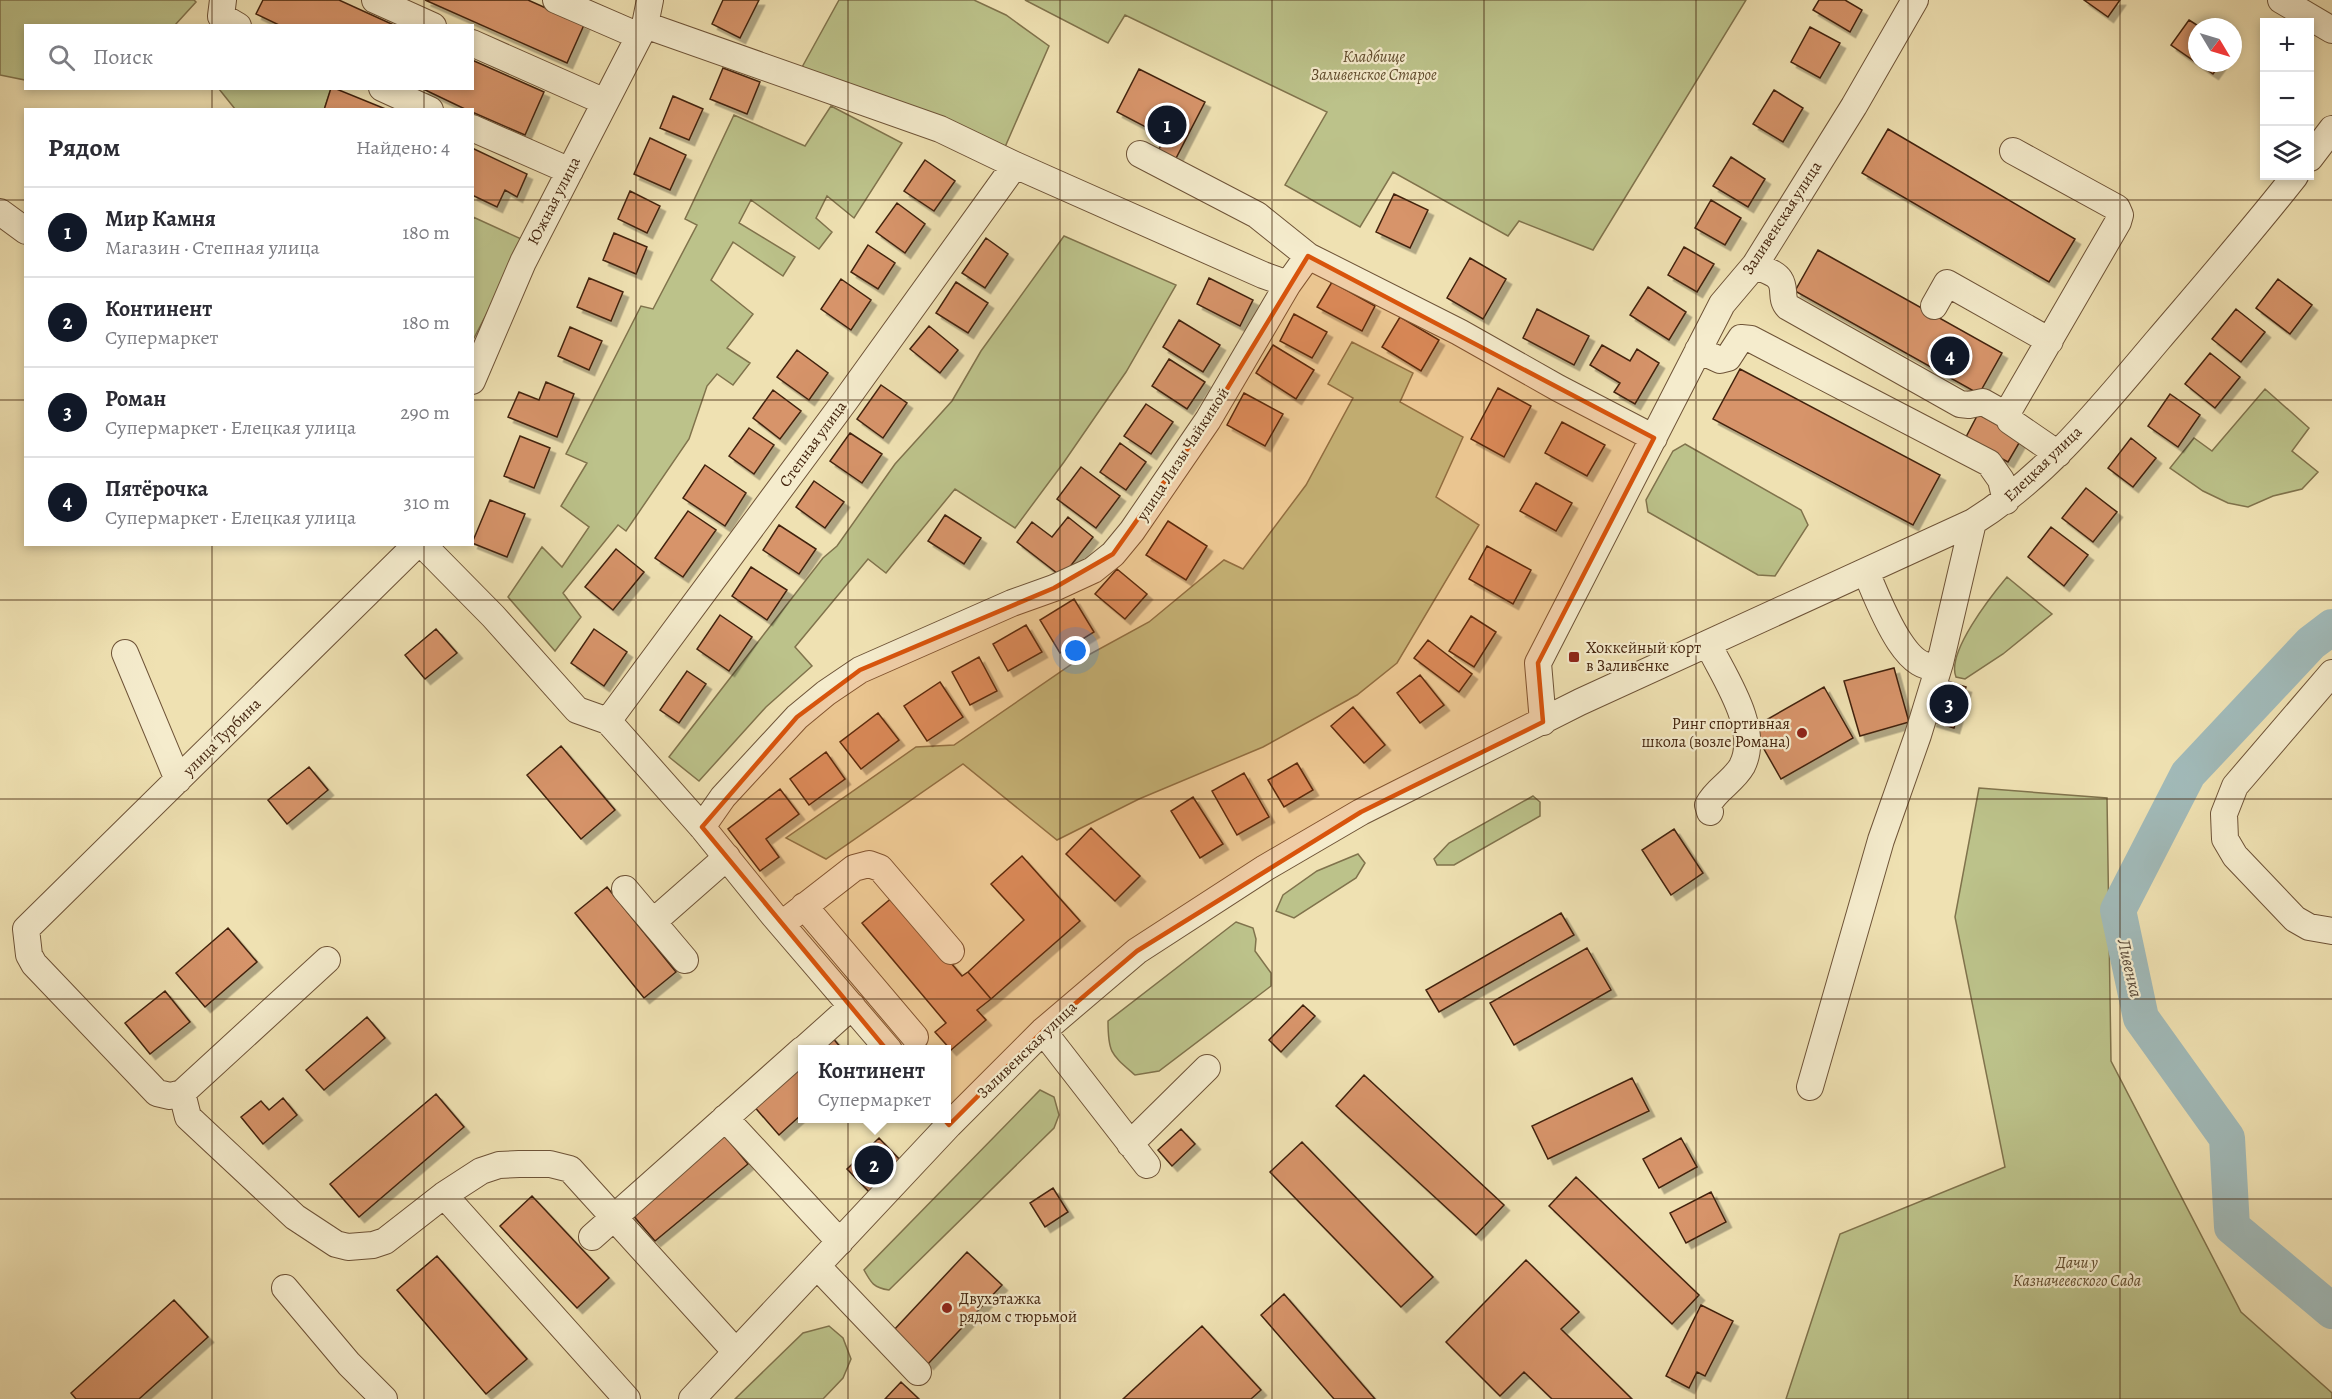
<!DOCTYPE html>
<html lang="ru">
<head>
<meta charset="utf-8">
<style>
	:root { --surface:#fff; --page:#f7f7f7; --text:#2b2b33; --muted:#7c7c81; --line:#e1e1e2; --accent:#111827 }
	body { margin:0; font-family:Alegreya,serif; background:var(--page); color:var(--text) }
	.controls { position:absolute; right:18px; top:18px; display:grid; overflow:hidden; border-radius:0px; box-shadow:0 3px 9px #0003 }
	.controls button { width:54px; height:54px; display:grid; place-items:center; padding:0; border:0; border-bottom:2px solid var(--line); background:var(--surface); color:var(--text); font:30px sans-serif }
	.compass { position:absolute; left:2188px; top:18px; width:54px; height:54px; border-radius:50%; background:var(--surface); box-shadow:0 3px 9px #0003; rotate:128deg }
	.you { position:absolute; left:1076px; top:651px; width:21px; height:21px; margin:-15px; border:4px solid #fff; border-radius:50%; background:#1a73e8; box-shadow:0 0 0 9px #1a73e833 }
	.badge { display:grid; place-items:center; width:39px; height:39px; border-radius:50%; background:var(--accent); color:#fff; font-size:20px; font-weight:700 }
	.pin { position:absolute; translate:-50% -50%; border:3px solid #fff; box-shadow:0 2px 6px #0006 }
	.popup { position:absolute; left:798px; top:1045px; width:153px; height:78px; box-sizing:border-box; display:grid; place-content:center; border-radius:0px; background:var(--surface); filter:drop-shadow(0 2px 4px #0005); font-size:20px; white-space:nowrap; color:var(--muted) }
	.popup b { font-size:22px; color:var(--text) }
	.popup::after { content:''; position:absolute; left:50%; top:100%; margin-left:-12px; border:12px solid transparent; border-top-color:var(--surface) }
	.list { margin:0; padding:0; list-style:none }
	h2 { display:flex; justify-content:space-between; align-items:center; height:78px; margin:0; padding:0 24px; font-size:26px }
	h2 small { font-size:20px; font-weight:400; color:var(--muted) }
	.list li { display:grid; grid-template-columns:39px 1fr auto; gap:18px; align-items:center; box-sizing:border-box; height:90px; padding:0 24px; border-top:2px solid var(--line) }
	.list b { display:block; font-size:22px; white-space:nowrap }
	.list p { margin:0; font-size:20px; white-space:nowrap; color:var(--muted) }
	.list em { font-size:20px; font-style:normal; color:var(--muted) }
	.icon { flex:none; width:33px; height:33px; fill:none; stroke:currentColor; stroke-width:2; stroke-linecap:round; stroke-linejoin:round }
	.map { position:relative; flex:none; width:2332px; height:1399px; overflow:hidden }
	.search { position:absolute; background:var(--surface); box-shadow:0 3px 9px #0003; left:24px; top:24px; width:450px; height:66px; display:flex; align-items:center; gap:15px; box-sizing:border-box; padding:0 21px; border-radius:0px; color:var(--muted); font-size:22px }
	.panel { position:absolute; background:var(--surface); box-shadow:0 3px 9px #0003; left:24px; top:108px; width:450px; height:438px; border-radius:0px }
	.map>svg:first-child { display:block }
</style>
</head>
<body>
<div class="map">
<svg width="2332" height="1399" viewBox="0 0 2332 1399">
	<defs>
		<filter id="shadow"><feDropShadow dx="5.5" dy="5.5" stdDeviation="0" flood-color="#0004"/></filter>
	</defs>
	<rect width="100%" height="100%" fill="#efe1b2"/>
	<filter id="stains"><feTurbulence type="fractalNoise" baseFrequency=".00333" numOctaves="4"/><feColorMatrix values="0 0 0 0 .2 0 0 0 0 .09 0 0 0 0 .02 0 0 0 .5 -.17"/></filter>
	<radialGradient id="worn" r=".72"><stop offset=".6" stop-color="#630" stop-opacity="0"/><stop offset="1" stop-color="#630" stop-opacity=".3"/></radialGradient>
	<path fill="#bcc28a" stroke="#80734c" stroke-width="1.5" d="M0,0H194L196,2L175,25L26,26L25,80L0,75Z
		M839,0H974L1006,15L1049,46L1005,147L801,69Z
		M1025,0H1746L1593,250L1519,221L1508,236L1393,172L1360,227L1285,185L1327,112L1125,15L1108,43Z
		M219,89H331L324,110L235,109Z
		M831,106L902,143L854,218L827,196L816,218L832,232L819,249L751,200L739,223L795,257L783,276L733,242L711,280L753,314L727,348L750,363L733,385L717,374L707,386L689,439L626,531L618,525L563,593L581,617L555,651L508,597L542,547L562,567L589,527L561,506L587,463L566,454L641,306L653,309L697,225L685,219L734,115L805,146Z
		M473,217L532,244L517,255L473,340Z
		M1064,236L1176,285L1126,372L1064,462L1015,528L955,489L886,573L868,559L795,647L812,666L766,707L699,781L669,757L823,558L837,546L895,464L952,401L981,351Z
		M1352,342L1413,373L1400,402L1463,437L1436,497L1479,525L1397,663L1357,695L1263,747L1139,799L1057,840L963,764L826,859L786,838L916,747L954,745L1072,664L1149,622L1224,560L1243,569L1306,485L1353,398L1328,384Z
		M2265,389L2309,428L2292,451L2318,472L2302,489L2273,496L2248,507L2228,503L2203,491L2170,468L2194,438L2212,451Z
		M1685,444L1801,510L1808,525L1775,576L1758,575L1648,512L1646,500L1673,451Z
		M2007,577L2052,614L2003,654L1965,679L1956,677C1946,653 1991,596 2007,577Z
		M1979,788L2107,798L2111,1061L2241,1312L2332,1393V1399H1786L1840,1234L2005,1167L1955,917Z
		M1533,796L1540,802V816L1454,865H1437L1434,859L1449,843Z
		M1358,854L1365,863L1356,878L1294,918L1276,911L1283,895L1317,871Z
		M1236,922L1253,928L1256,939L1255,951L1271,973V986L1159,1071L1135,1075C1111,1054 1108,1053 1108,1021Z
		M1040,1090L1054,1097L1059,1115L1054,1128L889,1290C874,1288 871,1283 864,1270Z
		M829,1326L843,1338L851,1359L843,1378L823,1399H735L803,1333Z"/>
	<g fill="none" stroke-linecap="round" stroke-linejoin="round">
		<path stroke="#a1bab9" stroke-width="36" d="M2332,627L2311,643L2188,774L2118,910L2141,1018L2227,1138L2232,1227L2332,1311"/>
	</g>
	<path fill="#d7946b" stroke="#43240e" stroke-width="1.5" filter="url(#shadow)" d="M263,0H339L396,26H281L256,14Z
		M425,0H528L584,25L567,63Z
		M723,0H759L740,38L712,24Z
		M1819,0H1845L1862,10L1850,32L1813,10Z
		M2084,0H2120L2108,17Z
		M2189,20L2200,27H2197V63L2171,45Z
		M1810,27L1840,43L1820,78L1791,62Z
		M472,60L544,92L525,135L472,112V110H467L421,88H472Z
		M2197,63H2221L2213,74Z
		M723,68L760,82L747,114L710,99Z
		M1139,69L1205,102L1172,166L1155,157L1165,137L1117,112Z
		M331,88H334L388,110H324Z
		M1774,90L1803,108L1783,142L1753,124Z
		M673,96L703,109L689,140L660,128Z
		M1888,129L2075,239L2049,282L1862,173Z
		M650,138L686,155L670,190L634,174Z
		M472,148L527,174L517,197L505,190L497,207L472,195Z
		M1731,157L1765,179L1748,207L1713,186Z
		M925,160L955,181L934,211L904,191Z
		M630,191L660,206L647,233L618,219Z
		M1394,194L1428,210L1410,248L1376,232Z
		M1711,200L1741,218L1725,245L1695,228Z
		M897,203L925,224L905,253L876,232Z
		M614,233L647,247L636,274L603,260Z
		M986,238L1008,254L985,288L962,273Z
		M868,245L895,263L878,289L851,272Z
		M1684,247L1714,264L1697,292L1668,275Z
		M1818,250L2002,353L1979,394L1795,291Z
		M1470,258L1506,279L1483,319L1447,298Z
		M589,278L623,292L611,321L577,307Z
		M1209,278L1253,300L1240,326L1197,304Z
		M841,279L871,300L851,330L821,309Z
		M2278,279L2312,305L2290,334L2256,308Z
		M956,282L988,303L968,333L936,313Z
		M1332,282L1375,306L1362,331L1317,307Z
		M1648,287L1686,312L1669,340L1630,315Z
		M1537,309L1589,336L1574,365L1523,338Z
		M2236,309L2265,332L2241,362L2212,339Z
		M1294,314L1327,332L1312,358L1280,341Z
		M1400,317L1439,340L1421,371L1382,347Z
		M1179,320L1220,345L1203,372L1163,347Z
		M929,326L958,350L940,373L910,349Z
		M570,327L602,341L589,370L558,356Z
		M1273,345L1314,370L1296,399L1256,373Z
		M1602,345L1630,361L1637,349L1659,363L1635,404L1614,392L1620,383L1590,365Z
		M797,350L828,373L809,400L777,377Z
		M2210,353L2240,377L2215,408L2185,384Z
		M1169,359L1205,382L1187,409L1152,386Z
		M1740,369L1940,475L1913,525L1713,419Z
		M546,382L574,394L557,437L508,417L519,392L539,400Z
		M881,385L907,403L883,438L857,419Z
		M1498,388L1531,406L1504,457L1471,439Z
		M773,390L801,411L780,439L753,418Z
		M1244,393L1283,414L1265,446L1227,425Z
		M2170,394L2200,415L2178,447L2148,426Z
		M1146,404L1173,422L1151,454L1124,436Z
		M1978,414L2022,438L2008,462L1965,439Z
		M1562,422L1605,445L1587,476L1545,453Z
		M749,428L774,445L754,474L729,456Z
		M850,433L882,454L862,483L830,461Z
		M520,436L550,448L534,488L504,476Z
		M2131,438L2156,458L2133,487L2108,468Z
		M1120,443L1146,462L1126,490L1100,472Z
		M705,465L746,493L725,526L683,498Z
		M1081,467L1120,496L1096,528L1057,499Z
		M814,481L844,502L825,528L796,507Z
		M1536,483L1572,503L1556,531L1520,511Z
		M2086,488L2117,512L2093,542L2062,518Z
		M490,500L525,514L507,557L472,543Z
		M688,511L716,530L683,577L655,558Z
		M945,515L981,538L964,564L928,541Z
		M1068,517L1093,537L1062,577L1017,542L1032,522L1052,537Z
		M1168,521L1207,546L1186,580L1146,555Z
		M779,525L816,549L799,574L763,550Z
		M2051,527L2088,555L2064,586L2028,557Z
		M1487,546L1531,570L1513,604L1469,579Z
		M616,549L644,572L613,610L585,587Z
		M751,567L787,590L767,620L732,596Z
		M1117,569L1147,594L1125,619L1095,594Z
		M1074,599L1094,632L1060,653L1040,620Z
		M720,615L752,637L729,671L697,649Z
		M1471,616L1496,632L1474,667L1449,651Z
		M1026,625L1042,652L1008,671L993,644Z
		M436,629L457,653L425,679L405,655Z
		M594,629L627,652L604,686L571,663Z
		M1428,640L1472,674L1459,692L1414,658Z
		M979,657L997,691L970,705L952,672Z
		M1894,668L1909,722L1860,736L1844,681Z
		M687,671L706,684L679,723L660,710Z
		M1420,675L1444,705L1420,723L1397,693Z
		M1944,680L1966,687L1954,728L1931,721Z
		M940,682L963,717L927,741L904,706Z
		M1824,687L1853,738L1781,779L1752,728Z
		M1353,707L1385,745L1364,763L1331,726Z
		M878,713L899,740L861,769L840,742Z
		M561,746L615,810L581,839L527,775Z
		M826,752L845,779L809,805L790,779Z
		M1297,763L1313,790L1284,807L1268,780Z
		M309,767L328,790L287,824L268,800Z
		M1244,773L1269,817L1237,835L1212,791Z
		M780,789L799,814L766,839L779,857L760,871L728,829Z
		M1193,797L1223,844L1200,858L1171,811Z
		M1091,828L1140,876L1115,901L1066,854Z
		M1674,829L1703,873L1671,895L1642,850Z
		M1022,856L1080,921L991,999L968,972L1024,920L991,884Z
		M607,887L676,972L644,998L575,913Z
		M894,896L962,976L968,972L991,999L977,1010L986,1020L951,1050L935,1032L946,1023L862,923Z
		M1561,913L1574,935L1439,1012L1426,990Z
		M228,928L257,962L205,1007L176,973Z
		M1587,948L1611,990L1514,1045L1490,1003Z
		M165,991L190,1022L150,1054L125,1023Z
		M1303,1005L1315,1016L1281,1052L1269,1040Z
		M367,1017L385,1038L324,1090L306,1070Z
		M830,1035L843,1050H814Z
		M802,1060V1114L779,1135L752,1104Z
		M1364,1075L1504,1205L1476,1235L1336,1106Z
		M1632,1078L1649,1111L1548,1159L1532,1126Z
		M436,1094L464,1127L359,1217L330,1184Z
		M283,1098L297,1115L263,1144L241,1117L261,1101L269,1110Z
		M1181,1129L1195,1144L1172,1166L1158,1150Z
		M725,1136L748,1164L655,1241L631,1213Z
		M879,1138L901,1161L869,1192L847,1169Z
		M1681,1138L1697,1167L1659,1188L1643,1159Z
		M1302,1142L1433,1277L1401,1307L1270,1172Z
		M1576,1177L1699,1295L1672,1324L1549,1206Z
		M1053,1188L1068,1212L1045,1227L1030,1203Z
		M1711,1192L1726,1222L1686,1243L1670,1213Z
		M532,1196L609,1278L577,1308L500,1226Z
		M967,1252L1002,1285L928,1364L893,1331Z
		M437,1256L527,1359L486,1394L397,1290Z
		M1526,1260L1579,1312L1561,1329L1632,1399H1552L1524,1372L1500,1396L1446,1342Z
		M1284,1294L1375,1399H1334L1261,1315Z
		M174,1300L208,1337L139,1399H76L71,1393Z
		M1701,1305L1733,1321L1705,1376L1697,1372L1689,1388L1666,1376Z
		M1202,1326L1261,1390L1251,1399H1123Z
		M901,1382L919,1399H885Z"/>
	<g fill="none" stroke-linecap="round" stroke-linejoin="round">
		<defs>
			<path id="minor" d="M223,0L221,16L238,26
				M375,0L433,26
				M556,0L639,36
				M2281,0L2332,30
				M645,25L940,129L1015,165L1263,275L1288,284
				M472,43L605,102
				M382,88L430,110
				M472,128L570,171
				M2013,151L2117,208L2120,215L2118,222L2009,410L2010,421L2058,454
				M1140,154L1257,215L1308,256L1459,332L1558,388L1654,438
				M2310,158L2332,129
				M0,212L26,231
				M1755,265C1762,269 1776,273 1780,280C1786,289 1780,299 1788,307L1960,404L1969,405L1983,402L2008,416
				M1934,306L1947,283L2050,341
				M1698,350L1720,360L1728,358L1741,338L1751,339L1989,463L2001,480L2006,501
				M472,381L523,262L645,25L650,0
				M422,544L493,616L577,710L608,721L702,827L774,916L889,1050
				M1866,572C1876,594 1907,683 1940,663
				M1708,644C1724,677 1761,729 1742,766C1733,782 1716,789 1708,805L1710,812
				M125,653L178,780
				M2332,673L2235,786L2224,814L2225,839L2235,856L2295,919L2309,927L2332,931
				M608,721L845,401L1015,165
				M1543,722L1538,663L1722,304L1755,265L1854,106L1915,0
				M702,827L723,797L797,717L826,693L860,670L1012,603L1054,588L1093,570L1113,554L1132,531L1208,420L1288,284L1308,256
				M625,889L685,960
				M804,906L915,1037
				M653,922L727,857
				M782,924L854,868L869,864L880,868L951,951
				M327,960L182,1093L170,1096L157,1093L34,964L29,955L26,929L417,544
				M1043,1031L1147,1165
				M803,1050L852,1006
				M1810,1087L1881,840L1918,735L1940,663L1973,522
				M182,1093L188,1117L295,1217L336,1244L348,1247L373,1245L385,1241L444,1195L481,1171L499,1165L519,1164H550L570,1169L736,1352
				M725,1118L840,1242
				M1130,1144L1207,1068
				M444,1195L627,1399
				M592,1237L802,1050
				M817,1266L918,1372
				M285,1288L349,1364L384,1399
				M692,1399L949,1125L1043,1031L1137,951L1265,868L1361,812L1580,702L1973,522C2047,476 2102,406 2158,340C2204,286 2251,232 2295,176"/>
		</defs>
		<use href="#minor" stroke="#6e5337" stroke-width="28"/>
		<use href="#minor" stroke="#f5eccd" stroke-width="26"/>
	</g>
	<path fill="#d8540c" fill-opacity="0.2" stroke="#d8540c" stroke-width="4.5" stroke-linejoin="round" d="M1308,256L1654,438L1538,663L1543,722L1361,812L1137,951L1043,1031L949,1125L702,827L797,717L860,670L1054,588L1113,554L1208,420Z"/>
	<path fill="none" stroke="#43240e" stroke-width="1.5" stroke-opacity="0.55" d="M212,0V26M424,0V26M636,0V1399M848,0V1399M1060,0V1399M1272,0V1399M1484,0V1399M1696,0V1399M1908,0V1399M2120,0V1399M212,88V110M424,88V110M0,200H26M472,200H2332M0,400H26M472,400H2332M212,544V1399M424,544V1399M0,600H2332M0,799H2332M0,999H2332M0,1199H2332"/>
	<g fill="#8f2418" stroke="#f5eccd" stroke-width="2">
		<rect x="1568" y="651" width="12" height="12" rx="3"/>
		<circle cx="1802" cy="733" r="6"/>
		<circle cx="947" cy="1308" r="6"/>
	</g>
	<g text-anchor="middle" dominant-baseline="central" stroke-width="4.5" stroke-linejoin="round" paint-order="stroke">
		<g font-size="16" font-style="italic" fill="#614c2d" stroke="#f5eccd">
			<text x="1374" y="57">Кладбище<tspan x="1374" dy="18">Заливенское Старое</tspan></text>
			<text x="2077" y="1263">Дачи у<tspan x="2077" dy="18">Казначеевского Сада</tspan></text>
		</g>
		<g font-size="16" fill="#43240e" stroke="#f5eccd">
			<text transform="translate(554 201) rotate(-63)">Южная улица</text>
			<text transform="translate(1782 218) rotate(-57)">Заливенская улица</text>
			<text transform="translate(813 444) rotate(-54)">Степная улица</text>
			<text transform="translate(1183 454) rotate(-57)">улица Лизы Чайкиной</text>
			<text transform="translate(2043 464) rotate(-44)">Елецкая улица</text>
			<text transform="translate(222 737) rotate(-45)">улица Турбина</text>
			<text transform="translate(1027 1050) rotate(-44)">Заливенская улица</text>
		</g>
		<g font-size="16" fill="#43240e" stroke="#f5eccd" text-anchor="start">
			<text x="1586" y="648">Хоккейный корт<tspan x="1586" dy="18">в Заливенке</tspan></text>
			<text x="1790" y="724" text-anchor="end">Ринг спортивная<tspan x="1790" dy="18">школа (возле Романа)</tspan></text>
			<text x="959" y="1299">Двухэтажка<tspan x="959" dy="18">рядом с тюрьмой</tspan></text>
		</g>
		<g font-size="18" font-style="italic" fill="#5a4a39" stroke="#f5eccd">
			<text transform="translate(2130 968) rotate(77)">Ливенка</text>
		</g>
	</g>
	<rect width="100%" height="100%" filter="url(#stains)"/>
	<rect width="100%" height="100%" fill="url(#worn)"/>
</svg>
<div class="controls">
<button>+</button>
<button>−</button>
<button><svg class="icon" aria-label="layers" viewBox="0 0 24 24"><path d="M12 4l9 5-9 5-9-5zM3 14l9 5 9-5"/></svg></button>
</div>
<svg class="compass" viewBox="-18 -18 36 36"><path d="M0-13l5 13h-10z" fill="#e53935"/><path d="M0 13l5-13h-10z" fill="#7c7c81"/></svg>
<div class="you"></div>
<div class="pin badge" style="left:1167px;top:125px">1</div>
<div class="pin badge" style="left:874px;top:1165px">2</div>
<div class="popup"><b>Континент</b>Супермаркет</div>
<div class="pin badge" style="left:1949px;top:704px">3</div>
<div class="pin badge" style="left:1950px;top:356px">4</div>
<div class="search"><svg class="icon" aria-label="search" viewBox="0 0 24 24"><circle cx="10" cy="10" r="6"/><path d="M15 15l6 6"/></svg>Поиск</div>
<section class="panel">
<h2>Рядом<small>Найдено: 4</small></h2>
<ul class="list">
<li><span class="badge">1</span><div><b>Мир Камня</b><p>Магазин · Степная улица</p></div><em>180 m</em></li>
<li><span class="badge">2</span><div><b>Континент</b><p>Супермаркет</p></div><em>180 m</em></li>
<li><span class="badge">3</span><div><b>Роман</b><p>Супермаркет · Елецкая улица</p></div><em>290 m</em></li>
<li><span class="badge">4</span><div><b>Пятёрочка</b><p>Супермаркет · Елецкая улица</p></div><em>310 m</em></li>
</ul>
</section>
</div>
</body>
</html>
